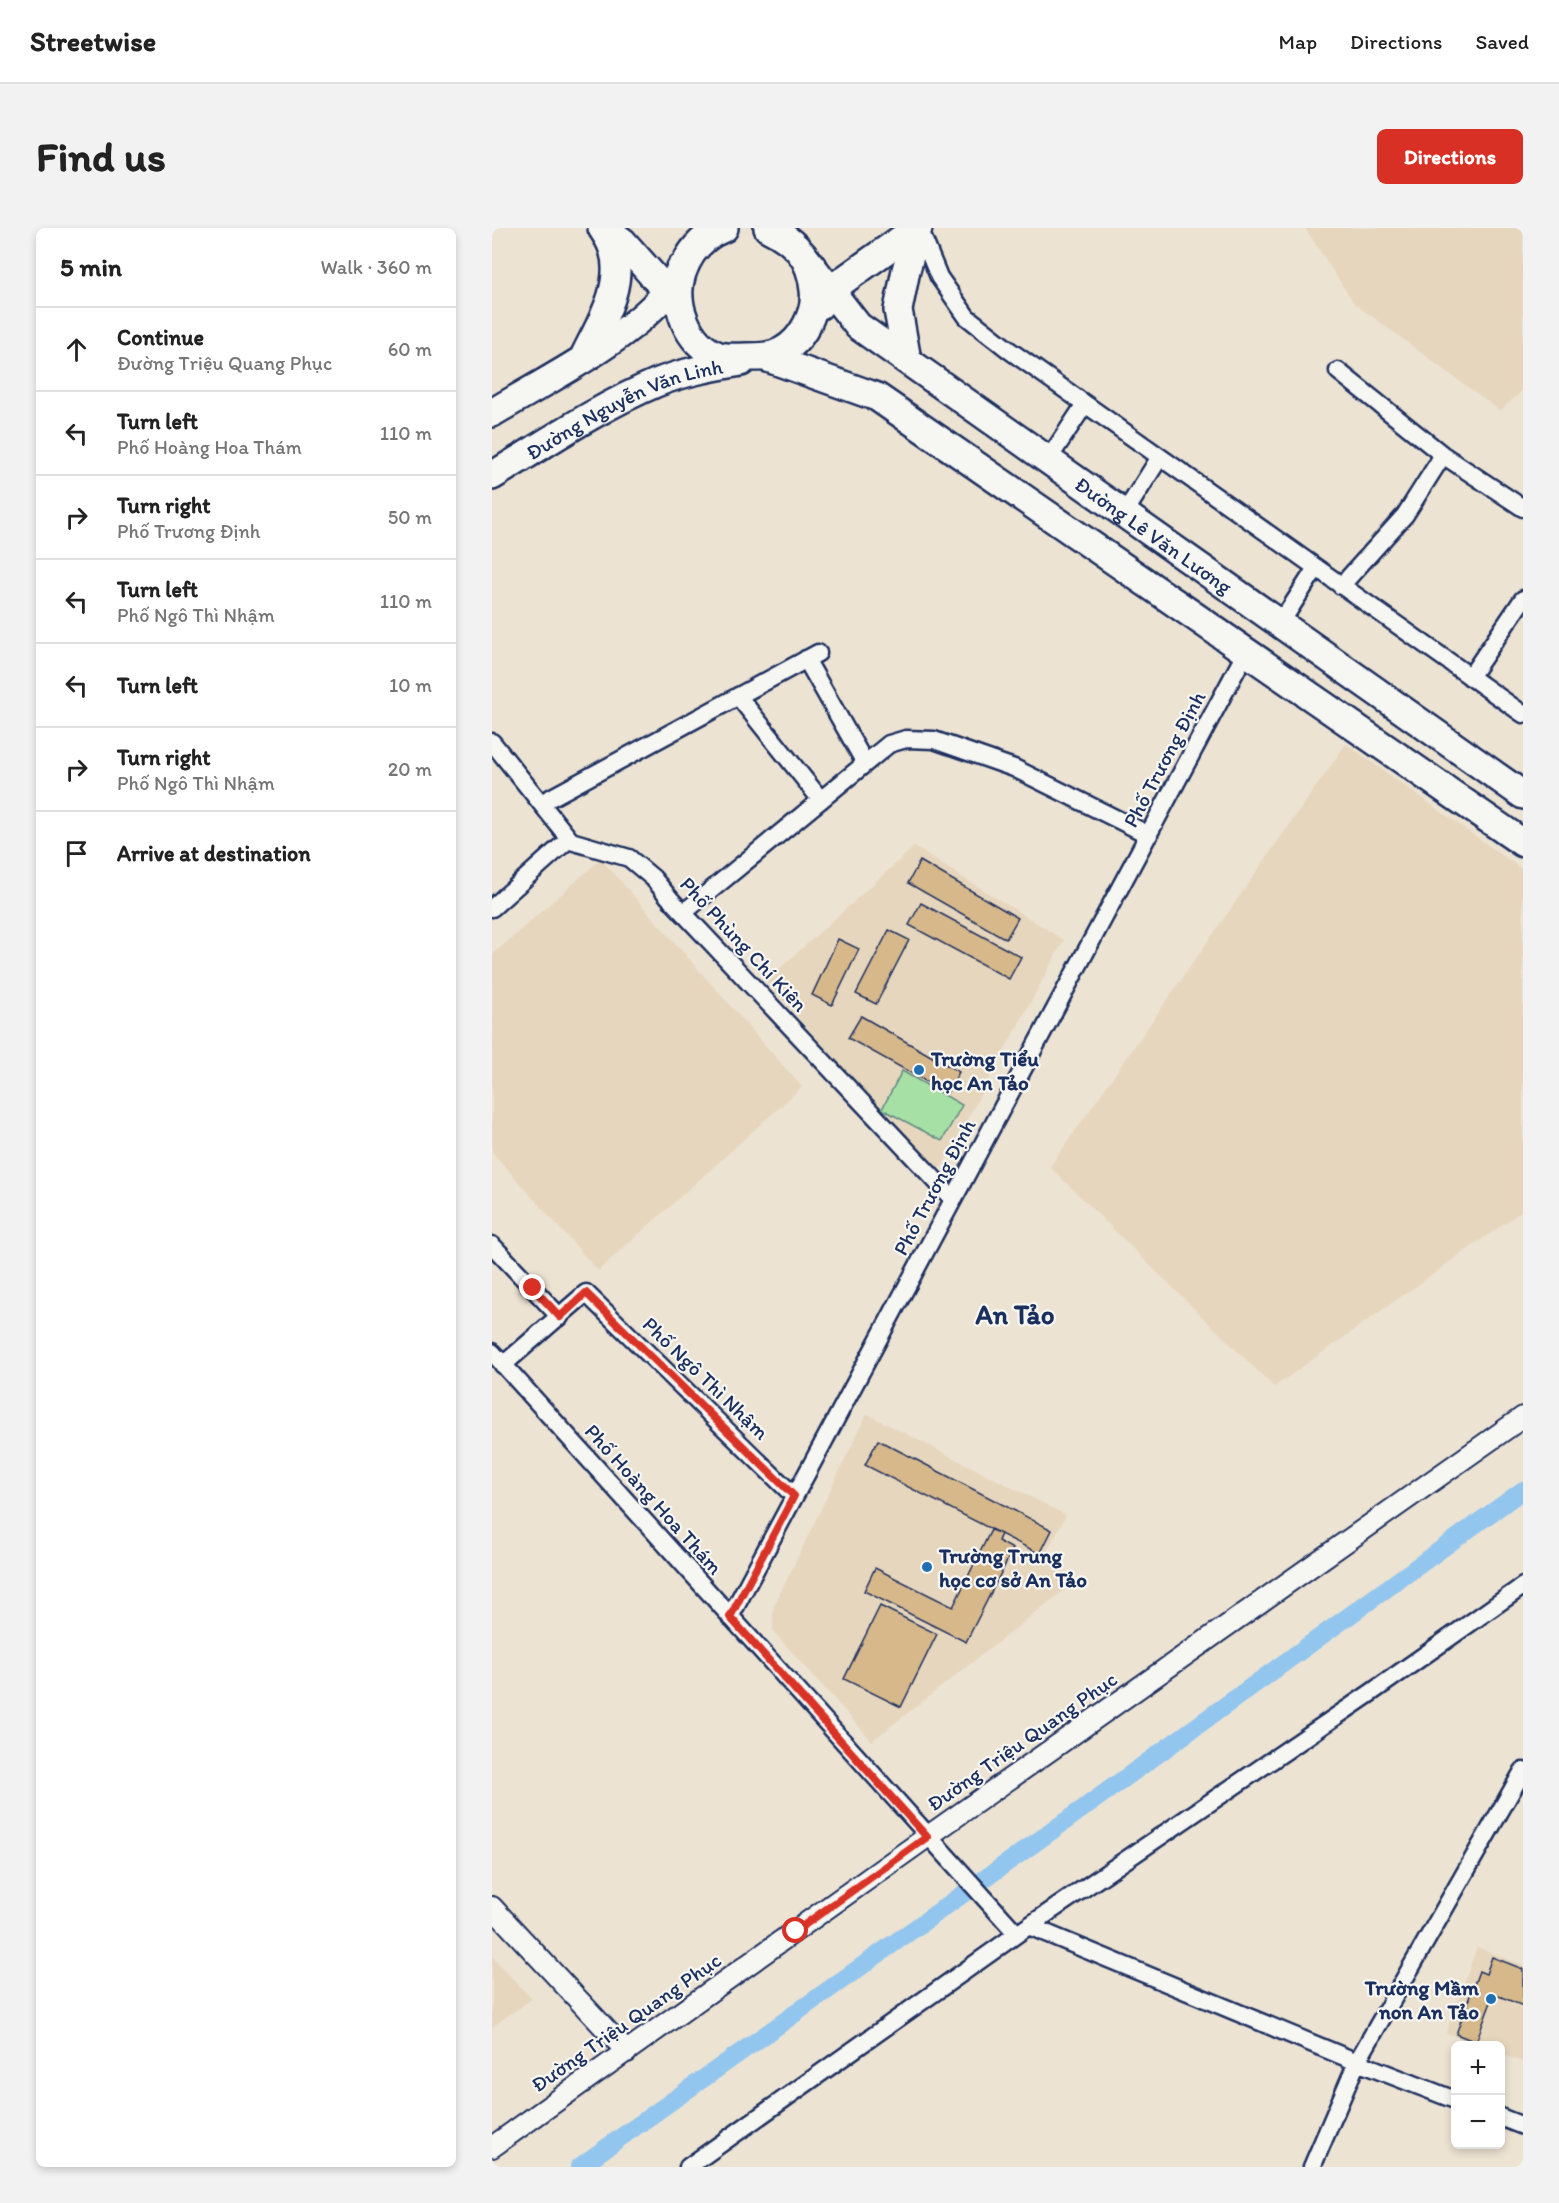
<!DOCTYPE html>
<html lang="en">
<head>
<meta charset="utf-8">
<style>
	:root { --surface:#fff; --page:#f2f2f2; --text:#222; --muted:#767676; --line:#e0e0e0; --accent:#d93025 }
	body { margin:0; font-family:Itim,sans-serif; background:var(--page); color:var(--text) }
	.controls { position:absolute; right:18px; bottom:18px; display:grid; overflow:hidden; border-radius:9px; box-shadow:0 3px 9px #0003 }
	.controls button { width:54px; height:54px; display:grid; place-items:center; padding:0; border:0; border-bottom:2px solid var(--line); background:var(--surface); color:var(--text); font:30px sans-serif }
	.stop { position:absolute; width:18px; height:18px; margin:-14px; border:4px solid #d93025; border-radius:50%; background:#fff }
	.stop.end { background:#d93025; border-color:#fff; box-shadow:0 2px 6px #0008 }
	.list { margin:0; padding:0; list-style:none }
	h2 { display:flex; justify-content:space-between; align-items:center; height:78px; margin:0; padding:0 24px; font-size:26px }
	h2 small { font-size:20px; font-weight:400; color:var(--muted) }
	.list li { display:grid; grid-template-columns:39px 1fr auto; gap:18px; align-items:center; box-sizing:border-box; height:84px; padding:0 24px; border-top:2px solid var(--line) }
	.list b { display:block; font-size:22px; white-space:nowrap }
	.list p { margin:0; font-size:20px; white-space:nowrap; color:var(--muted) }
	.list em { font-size:20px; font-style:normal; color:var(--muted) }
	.icon { flex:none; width:33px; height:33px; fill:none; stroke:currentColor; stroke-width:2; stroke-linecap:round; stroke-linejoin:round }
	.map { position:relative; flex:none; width:1031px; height:1939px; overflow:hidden; border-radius:9px }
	header { display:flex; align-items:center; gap:36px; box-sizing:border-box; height:84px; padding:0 30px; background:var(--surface); border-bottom:2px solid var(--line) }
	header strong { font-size:28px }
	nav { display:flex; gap:33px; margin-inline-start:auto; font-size:21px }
	.intro { display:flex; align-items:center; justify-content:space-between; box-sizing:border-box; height:144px; padding:0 36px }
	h1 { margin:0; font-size:42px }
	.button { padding:15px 27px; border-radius:9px; background:var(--accent); color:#fff; font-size:21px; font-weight:700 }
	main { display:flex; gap:36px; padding:0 36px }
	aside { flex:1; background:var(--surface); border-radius:9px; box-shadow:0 3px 9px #0003 }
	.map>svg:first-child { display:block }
</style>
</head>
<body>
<header>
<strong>Streetwise</strong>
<nav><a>Map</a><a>Directions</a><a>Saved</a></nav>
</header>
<div class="intro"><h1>Find us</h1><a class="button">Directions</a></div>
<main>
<aside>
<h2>5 min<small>Walk · 360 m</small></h2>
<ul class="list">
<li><svg class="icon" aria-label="ahead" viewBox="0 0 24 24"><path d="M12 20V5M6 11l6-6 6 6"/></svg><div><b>Continue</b><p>Đường Triệu Quang Phục</p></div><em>60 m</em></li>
<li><svg class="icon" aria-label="left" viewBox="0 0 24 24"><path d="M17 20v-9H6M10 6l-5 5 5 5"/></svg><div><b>Turn left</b><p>Phố Hoàng Hoa Thám</p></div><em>110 m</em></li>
<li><svg class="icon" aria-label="right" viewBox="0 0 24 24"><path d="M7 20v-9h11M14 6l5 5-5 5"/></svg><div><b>Turn right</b><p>Phố Trương Định</p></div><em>50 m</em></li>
<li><svg class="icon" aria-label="left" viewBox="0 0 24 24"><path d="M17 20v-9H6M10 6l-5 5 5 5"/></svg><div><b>Turn left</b><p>Phố Ngô Thì Nhậm</p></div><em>110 m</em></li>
<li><svg class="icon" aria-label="left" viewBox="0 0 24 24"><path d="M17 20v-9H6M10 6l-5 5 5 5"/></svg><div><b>Turn left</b></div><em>10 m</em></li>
<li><svg class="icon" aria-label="right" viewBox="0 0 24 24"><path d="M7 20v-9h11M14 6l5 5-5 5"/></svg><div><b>Turn right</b><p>Phố Ngô Thì Nhậm</p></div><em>20 m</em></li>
<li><svg class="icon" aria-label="arrive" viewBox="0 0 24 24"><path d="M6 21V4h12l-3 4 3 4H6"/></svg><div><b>Arrive at destination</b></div></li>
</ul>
</aside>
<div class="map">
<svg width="1031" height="1939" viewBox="0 0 1031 1939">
	<rect width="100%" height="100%" fill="#ede3d3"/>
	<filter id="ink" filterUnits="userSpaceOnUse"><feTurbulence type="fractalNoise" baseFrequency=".0167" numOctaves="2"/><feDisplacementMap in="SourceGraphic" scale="12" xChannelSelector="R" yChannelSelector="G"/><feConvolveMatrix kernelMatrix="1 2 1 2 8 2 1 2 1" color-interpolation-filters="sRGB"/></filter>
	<g filter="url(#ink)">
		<path fill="#e6d6bd" d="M813,0H1031V162L1008,183L862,75Z
			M854,516L1031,642V982L782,1159L558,939Z
			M422,619L572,712L449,940L431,932L274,753Z
			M109,631L310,859L106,1043L0,924V727Z
			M375,1186L574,1287L556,1321L580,1356L380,1513L281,1403V1380Z
			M985,1719L1031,1737V1834L1009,1826L1008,1818L986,1817L954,1805Z
			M0,1729L40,1771L0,1799Z"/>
		<path fill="#a6e0a5" stroke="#608882" stroke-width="1.5" d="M410,843L470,877L450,913L390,881Z"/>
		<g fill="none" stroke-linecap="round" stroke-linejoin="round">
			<path stroke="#92c6ef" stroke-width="18" d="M87,1939L564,1600L1031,1262"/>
		</g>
		<path fill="#d7b88b" stroke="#1b2f5e" stroke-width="1.5" d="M428,633L526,690L514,711L416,655Z
			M429,675L529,729L517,751L417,697Z
			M397,702L417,712L384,776L364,766Z
			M346,711L367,721L340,777L320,767Z
			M369,788L467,844L455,865L356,810Z
			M386,1212L560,1302L548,1326L373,1237Z
			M499,1302L509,1306L506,1313L521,1321L474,1414L372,1363L383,1340L461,1379Z
			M388,1378L445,1406L409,1479L352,1451Z
			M1000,1729L1031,1741V1778L1002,1766L984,1814L964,1806L987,1743L994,1746Z"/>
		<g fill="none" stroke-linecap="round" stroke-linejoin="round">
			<defs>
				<path id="minor" d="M427,0L447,49L475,89L517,122L1031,486
					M846,143L951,227L1031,280
					M556,232L593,176
					M632,286L668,229
					M849,358L913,287L951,227
					M788,396L824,340
					M314,431L373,535
					M978,449L1031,371
					M246,468L329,572
					M0,514L79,613L137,630L161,650L180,673L461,971
					M49,575L326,425
					M0,680L77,611
					M191,685L397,516L414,511L442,512L522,540L657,607
					M0,1017L68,1089
					M0,1124L525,1706
					M11,1137L94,1065L302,1268
					M238,1389L754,424
					M537,1698L865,1834L963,1872
					M1008,1889L1031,1898
					M196,1939L525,1706L880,1464L1031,1358
					M820,1939L865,1834L1031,1543"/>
				<path id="tertiary" d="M0,1679L135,1824
					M0,1919L435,1609L1031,1189"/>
				<g id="trunk">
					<path d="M232,0C211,8 197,24 190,45C180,74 195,117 227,128C235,130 246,129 255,129C267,129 279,129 290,123C310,113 325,84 322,62C319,30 304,14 276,0"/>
					<path d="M113,1L131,14L186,76"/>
					<path id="s1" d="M311,27L366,98L1031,567"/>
					<path d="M328,77L338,62L425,0"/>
					<path d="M93,127C108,96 133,57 121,21C119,14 114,6 110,0"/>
					<path d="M273,129L385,169L1031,615"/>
					<path d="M415,132L406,82L414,42L426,0"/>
					<path d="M0,185C55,152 135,112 175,64C181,57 185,48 189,40"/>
					<path id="s2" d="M0,248C53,216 107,179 164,155C191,144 220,139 249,134"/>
				</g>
			</defs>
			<use href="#minor" stroke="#1b2f5e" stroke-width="21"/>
			<use href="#tertiary" stroke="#1b2f5e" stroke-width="24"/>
			<use href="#trunk" stroke="#1b2f5e" stroke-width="32"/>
			<use href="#minor" stroke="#f6f6f2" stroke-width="16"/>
			<use href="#tertiary" stroke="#f6f6f2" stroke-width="20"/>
			<use href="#trunk" stroke="#f6f6f2" stroke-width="27"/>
		</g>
	</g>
	<g fill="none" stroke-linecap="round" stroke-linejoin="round" filter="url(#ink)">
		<path stroke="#d93025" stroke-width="8" d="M41,1060L68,1089L94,1065L302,1268L238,1389L435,1609L304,1703"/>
	</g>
	<g fill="#1f6fb2" stroke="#f6f6f2" stroke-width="2">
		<circle cx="427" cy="842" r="6"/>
		<circle cx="435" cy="1339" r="6"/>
		<circle cx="999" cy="1771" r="6"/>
	</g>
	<g text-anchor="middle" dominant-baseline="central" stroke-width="4.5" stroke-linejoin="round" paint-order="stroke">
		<g font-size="21" fill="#1b2f5e" stroke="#f6f6f2">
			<text stroke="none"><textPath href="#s2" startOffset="150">Đường Nguyễn Văn Linh</textPath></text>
			<text stroke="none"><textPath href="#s1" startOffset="452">Đường Lê Văn Lương</textPath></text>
			<text transform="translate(672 531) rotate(-62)">Phố Trương Định</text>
			<text transform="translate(252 716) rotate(47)">Phố Phùng Chí Kiên</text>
			<text transform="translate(442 959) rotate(-62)">Phố Trương Định</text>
			<text transform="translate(214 1150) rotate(44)">Phố Ngô Thì Nhậm</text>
			<text transform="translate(162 1271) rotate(48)">Phố Hoàng Hoa Thám</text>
			<text transform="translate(530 1513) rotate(-35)">Đường Triệu Quang Phục</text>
			<text transform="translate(134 1794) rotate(-35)">Đường Triệu Quang Phục</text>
		</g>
		<g font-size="21" font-weight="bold" fill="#1b2f5e" stroke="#f6f6f2" text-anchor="start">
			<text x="439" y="830">Trường Tiểu<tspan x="439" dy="24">học An Tảo</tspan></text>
			<text x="447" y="1327">Trường Trung<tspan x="447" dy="24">học cơ sở An Tảo</tspan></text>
			<text x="987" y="1759" text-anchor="end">Trường Mầm<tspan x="987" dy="24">non An Tảo</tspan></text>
		</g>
		<g font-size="27" font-weight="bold" fill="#1b2f5e" stroke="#f6f6f2">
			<text x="523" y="1086">An Tảo</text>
		</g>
	</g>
</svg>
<div class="controls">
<button>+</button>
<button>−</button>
</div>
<div class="stop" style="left:304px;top:1703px"></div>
<div class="stop end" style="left:41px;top:1060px"></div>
</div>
</main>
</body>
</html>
